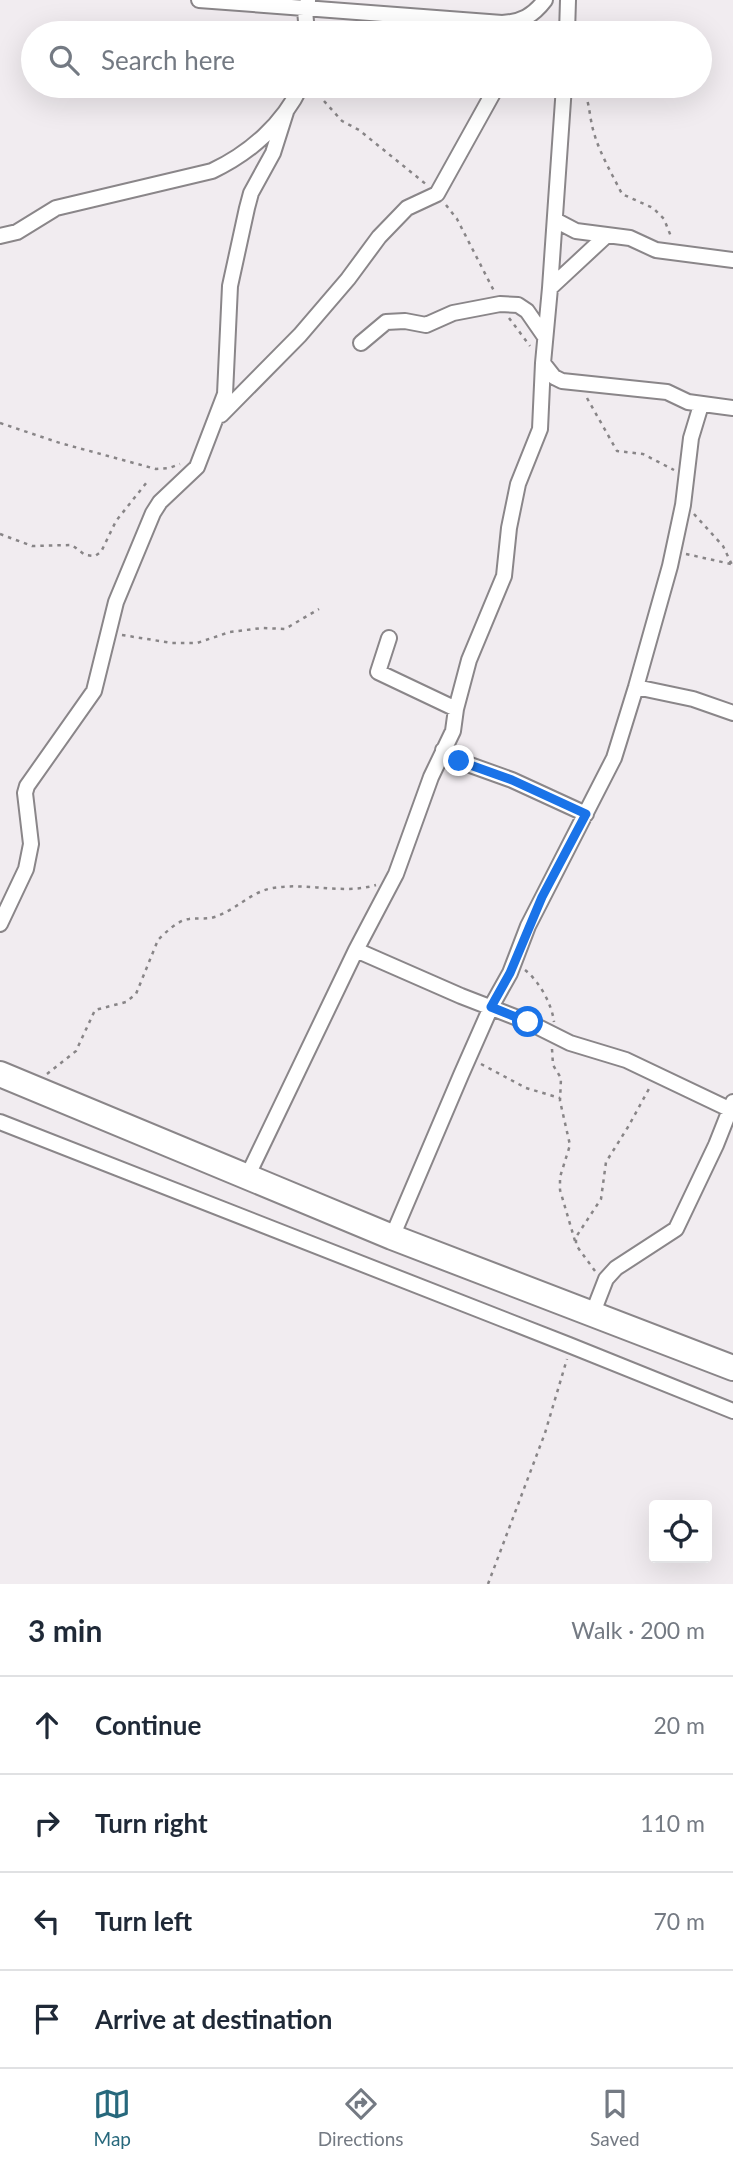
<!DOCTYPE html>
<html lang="en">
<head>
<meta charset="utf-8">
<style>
	:root { --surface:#fff; --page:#f2f2f3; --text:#1f2937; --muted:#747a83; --line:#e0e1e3; --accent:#27687c }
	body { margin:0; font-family:Lato,sans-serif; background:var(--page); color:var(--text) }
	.controls { position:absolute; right:21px; bottom:21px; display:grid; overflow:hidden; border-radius:7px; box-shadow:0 7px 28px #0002 }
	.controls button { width:63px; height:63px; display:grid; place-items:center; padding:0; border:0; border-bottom:2px solid var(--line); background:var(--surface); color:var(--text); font:35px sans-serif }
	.stop { position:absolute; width:21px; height:21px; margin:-16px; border:5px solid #1a73e8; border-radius:50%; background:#fff }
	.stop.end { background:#1a73e8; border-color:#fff; box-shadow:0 2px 7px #0008 }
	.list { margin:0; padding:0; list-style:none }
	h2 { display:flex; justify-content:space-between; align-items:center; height:91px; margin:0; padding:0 28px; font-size:30px }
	h2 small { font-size:23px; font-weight:400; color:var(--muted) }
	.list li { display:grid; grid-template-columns:46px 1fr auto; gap:21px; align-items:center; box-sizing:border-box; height:98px; padding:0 28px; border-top:2px solid var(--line) }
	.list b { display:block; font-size:26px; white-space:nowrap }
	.list em { font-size:23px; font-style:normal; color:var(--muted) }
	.icon { flex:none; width:38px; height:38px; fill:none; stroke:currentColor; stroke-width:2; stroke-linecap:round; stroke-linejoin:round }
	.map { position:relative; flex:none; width:733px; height:1584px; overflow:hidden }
	.search { position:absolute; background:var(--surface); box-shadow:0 7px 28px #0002; left:21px; right:21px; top:21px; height:77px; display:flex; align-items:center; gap:18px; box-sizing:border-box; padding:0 24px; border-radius:38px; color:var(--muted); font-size:26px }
	.sheet { height:483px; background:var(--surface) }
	nav { display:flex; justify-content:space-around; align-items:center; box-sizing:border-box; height:98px; border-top:2px solid var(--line); background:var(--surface); font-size:19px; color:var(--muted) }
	nav a { display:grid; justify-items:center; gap:4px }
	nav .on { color:var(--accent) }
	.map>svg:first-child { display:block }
</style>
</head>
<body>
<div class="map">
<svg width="733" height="1584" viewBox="0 0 733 1584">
	<rect width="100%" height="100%" fill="#f1ecf0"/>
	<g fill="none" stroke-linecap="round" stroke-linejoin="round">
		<defs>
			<path id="minor" d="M199,0L502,23C521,22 533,16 545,0
				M307,33L305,10L308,1
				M567,33L568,0
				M555,220L576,231L630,238L656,250L733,260
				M0,236L17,232L56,208L212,171C250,153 283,124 301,86
				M550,288L607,235
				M361,343L386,322L405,321L426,325L453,313L500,304L518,305L527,311L545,337
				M543,363L554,377L562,381L667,392L688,402L733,408
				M221,415L300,335L348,279L379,237L407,208L437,194L497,86
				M389,638L378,672L456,709
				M636,687L693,699L733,713
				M443,750L459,761L512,780L586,814
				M0,924L26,869L31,844L25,793L27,786L94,691L116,602L153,513L160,502L197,467L225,394L230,286L247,208L251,193L273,153L286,112
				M356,950L461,996L528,1022L570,1043L626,1060L733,1111
				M0,1122L569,1345L733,1411
				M247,1177L356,950L396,874L431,777L453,731L456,709L469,660L504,576L509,528L518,484L540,429L543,363L550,288L564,86
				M392,1237L461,1075L491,1007L510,973L528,926L614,758L636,687L670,566L683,505L691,438L701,405
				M592,1315L606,1279L616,1268L676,1229L716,1145L733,1102"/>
			<path id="trunk" d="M0,1074L392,1237L733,1368"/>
		</defs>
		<use href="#minor" stroke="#8a8689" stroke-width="18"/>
		<use href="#trunk" stroke="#8a8689" stroke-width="28"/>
		<path stroke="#888587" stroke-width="2.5" stroke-dasharray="3.5 5" stroke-linecap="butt" d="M316,86L324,101L342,121L359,130L427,185
			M582,86C590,101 589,117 594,133C600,154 612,174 622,194L653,208L664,219L672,239
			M446,205L457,219L494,291
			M509,318L530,346
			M587,398L617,451L643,454L674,470
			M0,423L60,443L156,469L169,468L180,464
			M694,514L723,546L733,567
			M0,534L32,546L72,545L85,555L95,556L101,552L116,521L147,482
			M686,554L731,564
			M122,635L172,643H197L230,632L262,628L285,629L319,609
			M525,970C539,981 552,1004 554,1022
			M552,1049L553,1065L561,1078L560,1101L570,1145L560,1177V1190L575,1241
			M481,1064L526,1088L560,1098
			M47,1074L76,1051L95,1010L126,1002L136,994L158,940C166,932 178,920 189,919C196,918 204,919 211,918C235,912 249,892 273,888C307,882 343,895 376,885
			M595,1271L576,1245V1237L601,1199L606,1162L628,1127L650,1087
			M488,1584L545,1433L567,1359"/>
		<use href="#minor" stroke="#fff" stroke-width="14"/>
		<use href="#trunk" stroke="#fff" stroke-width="24"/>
	</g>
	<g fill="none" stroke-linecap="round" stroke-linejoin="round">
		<path stroke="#1a73e8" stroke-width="9" d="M459,761L512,780L586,814L542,897L510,973L491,1007L528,1022"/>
	</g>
</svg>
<div class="controls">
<button><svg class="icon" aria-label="locate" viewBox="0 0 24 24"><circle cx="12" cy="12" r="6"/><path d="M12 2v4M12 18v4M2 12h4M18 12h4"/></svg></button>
</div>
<div class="stop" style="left:528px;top:1022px"></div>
<div class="stop end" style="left:459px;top:761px"></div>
<div class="search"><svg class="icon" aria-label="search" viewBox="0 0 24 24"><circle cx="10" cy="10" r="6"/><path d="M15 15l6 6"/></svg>Search here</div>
</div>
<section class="sheet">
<h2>3 min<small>Walk · 200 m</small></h2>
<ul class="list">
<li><svg class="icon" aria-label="ahead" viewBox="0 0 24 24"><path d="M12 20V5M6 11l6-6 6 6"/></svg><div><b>Continue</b></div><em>20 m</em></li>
<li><svg class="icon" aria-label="right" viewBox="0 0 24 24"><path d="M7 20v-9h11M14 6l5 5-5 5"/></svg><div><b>Turn right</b></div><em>110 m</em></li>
<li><svg class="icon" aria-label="left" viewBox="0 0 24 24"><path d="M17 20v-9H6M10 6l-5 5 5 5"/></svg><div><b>Turn left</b></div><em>70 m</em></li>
<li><svg class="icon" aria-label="arrive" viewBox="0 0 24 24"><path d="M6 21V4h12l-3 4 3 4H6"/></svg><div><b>Arrive at destination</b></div></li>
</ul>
</section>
<nav>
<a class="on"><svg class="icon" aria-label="map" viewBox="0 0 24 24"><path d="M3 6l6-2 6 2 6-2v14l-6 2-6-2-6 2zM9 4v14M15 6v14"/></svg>Map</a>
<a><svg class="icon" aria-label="directions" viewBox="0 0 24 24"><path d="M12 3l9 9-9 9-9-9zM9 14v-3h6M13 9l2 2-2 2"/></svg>Directions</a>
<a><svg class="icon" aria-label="saved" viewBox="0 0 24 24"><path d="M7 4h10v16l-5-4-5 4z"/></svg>Saved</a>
</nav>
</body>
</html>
